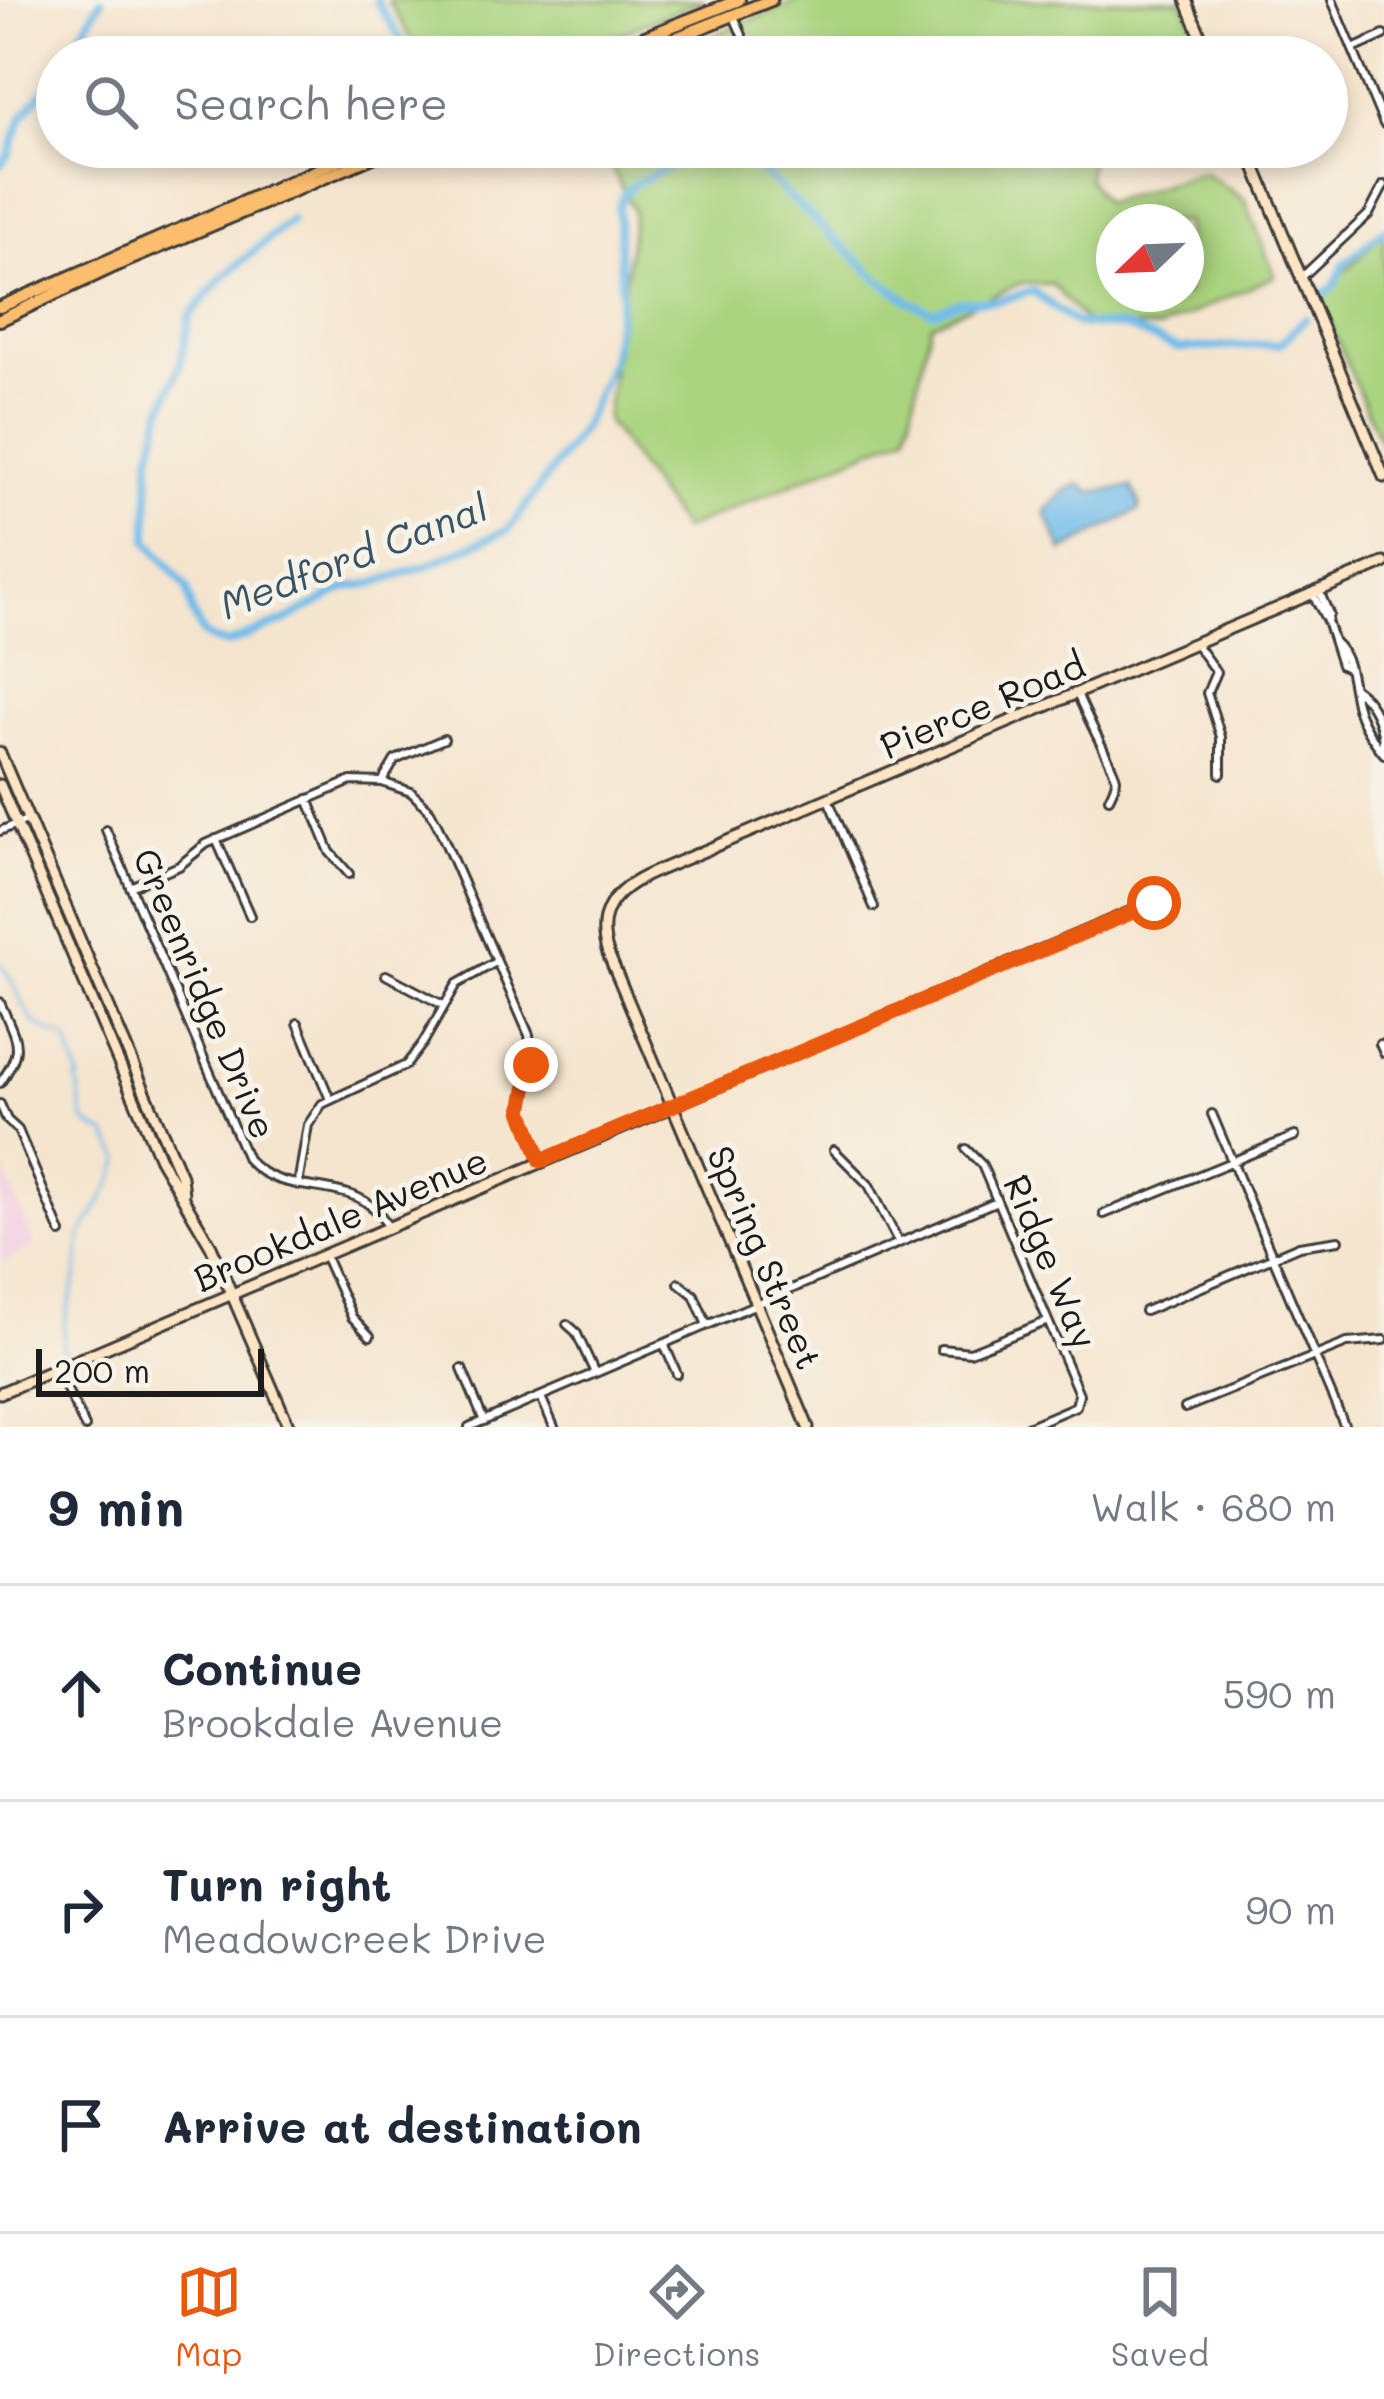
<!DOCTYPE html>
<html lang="en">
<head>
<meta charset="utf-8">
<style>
	:root { --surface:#fff; --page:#f2f2f3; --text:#1f2937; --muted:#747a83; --line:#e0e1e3; --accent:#ea580c }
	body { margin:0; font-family:Mali,sans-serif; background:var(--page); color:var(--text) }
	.compass { position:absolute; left:1096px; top:204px; width:108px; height:108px; border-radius:50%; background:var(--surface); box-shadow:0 6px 18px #0003; rotate:247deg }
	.scale { position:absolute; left:36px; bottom:30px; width:228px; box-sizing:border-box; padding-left:12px; border:6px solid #1c1c1c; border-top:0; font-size:33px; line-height:42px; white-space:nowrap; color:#1c1c1c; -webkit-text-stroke:9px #f7f3e8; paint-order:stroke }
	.stop { position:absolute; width:36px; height:36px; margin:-27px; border:9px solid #ea580c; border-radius:50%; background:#fff }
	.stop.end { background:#ea580c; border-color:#fff; box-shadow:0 3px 12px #0008 }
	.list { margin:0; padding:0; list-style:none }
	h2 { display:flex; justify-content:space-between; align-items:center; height:156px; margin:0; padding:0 48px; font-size:51px }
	h2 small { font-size:39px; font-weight:400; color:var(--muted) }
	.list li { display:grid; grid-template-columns:78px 1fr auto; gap:36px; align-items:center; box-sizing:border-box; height:216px; padding:0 48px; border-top:3px solid var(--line) }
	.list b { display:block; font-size:45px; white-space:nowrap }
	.list p { margin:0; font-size:39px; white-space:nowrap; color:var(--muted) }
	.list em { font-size:39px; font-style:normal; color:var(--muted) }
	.icon { flex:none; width:66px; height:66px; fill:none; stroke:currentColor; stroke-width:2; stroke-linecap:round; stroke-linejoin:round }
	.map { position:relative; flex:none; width:1384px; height:1427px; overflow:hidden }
	.search { position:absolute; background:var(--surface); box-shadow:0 6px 18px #0003; left:36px; right:36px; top:36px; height:132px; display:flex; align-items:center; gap:30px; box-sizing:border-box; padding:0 42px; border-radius:66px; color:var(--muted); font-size:45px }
	.sheet { height:804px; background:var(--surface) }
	nav { display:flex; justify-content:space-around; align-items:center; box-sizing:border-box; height:168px; border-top:3px solid var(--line); background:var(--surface); font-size:33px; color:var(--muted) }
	nav a { display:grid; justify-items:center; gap:6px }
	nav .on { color:var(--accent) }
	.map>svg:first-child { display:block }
</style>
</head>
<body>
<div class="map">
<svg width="1384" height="1427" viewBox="0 0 1384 1427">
	<rect width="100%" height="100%" fill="#f7f3e8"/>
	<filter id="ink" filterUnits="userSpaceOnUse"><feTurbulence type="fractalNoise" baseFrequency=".00833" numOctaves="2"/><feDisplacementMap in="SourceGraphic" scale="24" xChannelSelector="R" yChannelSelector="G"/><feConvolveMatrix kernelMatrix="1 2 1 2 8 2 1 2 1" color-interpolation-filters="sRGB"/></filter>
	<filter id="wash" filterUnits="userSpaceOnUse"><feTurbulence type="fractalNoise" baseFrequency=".004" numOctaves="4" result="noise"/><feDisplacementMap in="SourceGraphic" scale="48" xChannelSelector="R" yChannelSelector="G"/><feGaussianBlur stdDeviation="2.7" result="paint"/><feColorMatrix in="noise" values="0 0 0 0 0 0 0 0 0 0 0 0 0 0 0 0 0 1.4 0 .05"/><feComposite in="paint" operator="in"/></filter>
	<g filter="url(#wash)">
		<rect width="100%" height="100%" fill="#f5e5ce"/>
		<path fill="#f2cfe1" d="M0,1160L35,1246L0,1263Z"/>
		<path fill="#aad47f" stroke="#63784e" stroke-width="3" fill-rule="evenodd" d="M388,0H705L559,57H422Z
			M800,0H1182L1209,57H660Z
			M601,147H1090L1088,179L1104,203L1203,172L1245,200L1275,276L1158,329L1086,323L1052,284L1021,283L931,324L907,434L683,530L606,420L634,212ZM1114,222H1186V294H1114Z
			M1384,232V451L1319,298Z"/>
		<path fill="#70bcea" stroke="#466c83" stroke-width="3" d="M1079,484L1091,492L1132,487L1140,504L1139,510L1063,551L1045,512L1067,489Z"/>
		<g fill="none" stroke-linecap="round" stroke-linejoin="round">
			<path stroke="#70bcea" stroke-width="3" d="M0,963C13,980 22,1004 34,1023L67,1040L80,1079L77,1080C86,1110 72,1122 106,1133L121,1159L112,1183L81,1236L77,1274L64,1324L63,1356"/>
			<path stroke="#70bcea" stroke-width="8" d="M376,0L412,57
				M68,57L101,0
				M0,165L9,155L22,117L57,75
				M291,220L222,278L190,316L180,365L162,411L150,460L148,540L187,588L192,613L203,634L214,641L227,644L285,621L347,587L371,584L426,566L509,529L583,427L611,361L621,294L618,208L623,196L633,185L694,154L724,151L744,156L879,279L911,302L933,312L962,301H997L1033,291L1076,324L1125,327L1179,349L1280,344L1306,318
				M1320,296L1333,287L1346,262L1384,230"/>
		</g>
	</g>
	<g filter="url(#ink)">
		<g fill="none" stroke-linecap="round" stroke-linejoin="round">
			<defs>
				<path id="street" d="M1332,0L1384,124
					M733,14L742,35
					M1353,49L1384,35
					M1302,277L1369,214L1384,185
					M1319,591L1329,614L1327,621
					M1312,593L1327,621L1341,665L1347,668
					M1195,643L1216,672L1207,693L1221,737V774
					M1335,643C1350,657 1351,680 1355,699C1358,719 1372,739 1384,754
					M1355,689C1374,702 1383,726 1383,748
					M1077,693C1082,708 1116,772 1116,778C1116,785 1112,792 1109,798
					M382,782L395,760L444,739
					M308,799L330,852L349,874
					M828,799L874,907
					M106,830L247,1159C286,1204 359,1169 388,1227
					M0,831L29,819
					M216,839L250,916
					M130,887L179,866L206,844L351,781L382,782L411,792L430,811L438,826L529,1035L532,1056L522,1110L541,1161
					M386,975L443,1005
					M0,1002C16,1041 26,1047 0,1083
					M298,1023L329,1097
					M1380,1044L1384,1053
					M0,1104L7,1120L18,1130L61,1233
					M674,1106L1165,896
					M1212,1114L1345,1427
					M966,1149L982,1165L1079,1394L1076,1406L1027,1427
					M834,1150L869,1185L899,1243
					M298,1185L308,1125L322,1104L406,1065L423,1043L457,984L496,962
					M1104,1214L1295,1136
					M325,1257L352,1317L370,1336
					M679,1283L694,1295L707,1325
					M1145,1311L1299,1246L1339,1240
					M567,1324L576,1332L595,1373
					M664,1344L677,1374
					M941,1349L970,1352L1048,1321
					M57,1369L85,1427
					M462,1369L484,1421
					M541,1397L554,1427
					M1185,1408L1347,1343L1384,1340
					M469,1427L997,1201"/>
				<path id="secondary" d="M1186,0L1209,57
					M1247,147L1384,477
					M0,753L181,1176L183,1194
					M0,785L160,1159L211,1246L289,1427
					M0,1393L674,1106
					M808,1427L608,953C594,912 616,889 652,873L1384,563"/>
				<path id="primary" d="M594,57L739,0
					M628,57L771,0
					M0,307L370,147
					M0,320L115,266L397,147"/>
			</defs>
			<use href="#street" stroke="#3d3a37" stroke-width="12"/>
			<use href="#secondary" stroke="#3d3a37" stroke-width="15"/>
			<use href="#primary" stroke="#3d3a37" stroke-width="16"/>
			<use href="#street" stroke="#fff" stroke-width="6"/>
			<use href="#secondary" stroke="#fde5c5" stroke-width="9"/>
			<use href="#primary" stroke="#fbbd6e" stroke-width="10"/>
		</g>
	</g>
	<g fill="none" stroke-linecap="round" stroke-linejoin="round" filter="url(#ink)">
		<path stroke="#ea580c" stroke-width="15" d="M531,1065L522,1110L541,1161L1154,903"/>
	</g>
	<g text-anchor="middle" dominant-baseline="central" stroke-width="10" stroke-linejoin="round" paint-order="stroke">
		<g font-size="36" fill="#1c1c1c" stroke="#f7f3e8">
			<text transform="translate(982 704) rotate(-23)">Pierce Road</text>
			<text transform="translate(206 993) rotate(67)">Greenridge Drive</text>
			<text transform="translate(340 1218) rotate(-23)">Brookdale Avenue</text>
			<text transform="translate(766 1257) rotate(67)">Spring Street</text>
			<text transform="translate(1052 1261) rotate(67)">Ridge Way</text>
		</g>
		<g font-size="39" font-style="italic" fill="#395464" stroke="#f7f3e8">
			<text transform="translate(353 555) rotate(-21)">Medford Canal</text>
		</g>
	</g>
</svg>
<svg class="compass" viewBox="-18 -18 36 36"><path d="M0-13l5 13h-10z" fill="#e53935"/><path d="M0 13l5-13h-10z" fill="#747a83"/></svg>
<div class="scale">200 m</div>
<div class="stop" style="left:1154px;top:903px"></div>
<div class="stop end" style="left:531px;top:1065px"></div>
<div class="search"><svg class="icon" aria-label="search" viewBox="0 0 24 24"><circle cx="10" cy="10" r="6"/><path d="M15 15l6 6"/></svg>Search here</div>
</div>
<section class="sheet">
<h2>9 min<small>Walk · 680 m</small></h2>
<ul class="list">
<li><svg class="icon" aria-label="ahead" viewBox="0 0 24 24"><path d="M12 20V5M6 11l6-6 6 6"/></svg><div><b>Continue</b><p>Brookdale Avenue</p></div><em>590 m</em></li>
<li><svg class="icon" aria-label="right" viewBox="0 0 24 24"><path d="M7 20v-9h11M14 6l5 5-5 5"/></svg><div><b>Turn right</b><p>Meadowcreek Drive</p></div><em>90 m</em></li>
<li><svg class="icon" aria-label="arrive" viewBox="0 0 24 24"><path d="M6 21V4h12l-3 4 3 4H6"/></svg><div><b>Arrive at destination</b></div></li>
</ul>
</section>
<nav>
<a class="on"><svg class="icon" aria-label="map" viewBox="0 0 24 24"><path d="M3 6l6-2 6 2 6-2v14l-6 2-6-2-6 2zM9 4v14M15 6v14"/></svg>Map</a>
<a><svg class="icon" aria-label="directions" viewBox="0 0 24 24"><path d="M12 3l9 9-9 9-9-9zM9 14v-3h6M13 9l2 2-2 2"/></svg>Directions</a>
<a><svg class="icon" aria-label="saved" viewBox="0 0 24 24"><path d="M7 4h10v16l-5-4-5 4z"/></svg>Saved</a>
</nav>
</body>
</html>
